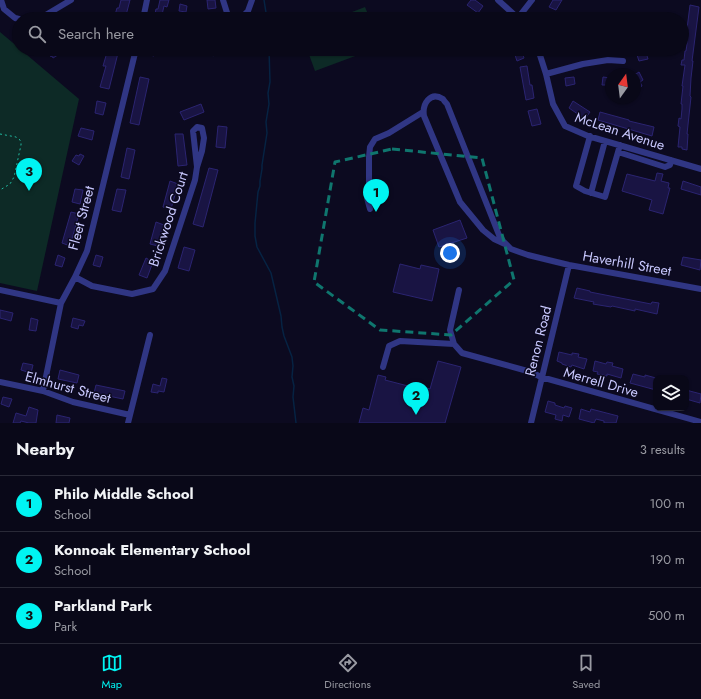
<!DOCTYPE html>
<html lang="en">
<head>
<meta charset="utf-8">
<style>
	:root { --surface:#090818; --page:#171625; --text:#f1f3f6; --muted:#999aa2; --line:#292937; --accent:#00f4f2 }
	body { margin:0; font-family:Jost,sans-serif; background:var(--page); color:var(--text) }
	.controls { position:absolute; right:12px; bottom:12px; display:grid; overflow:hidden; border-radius:8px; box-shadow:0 1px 3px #0004 }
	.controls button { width:36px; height:36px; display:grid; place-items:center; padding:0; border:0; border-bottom:1px solid var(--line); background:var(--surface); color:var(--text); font:20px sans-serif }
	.compass { position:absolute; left:605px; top:68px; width:36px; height:36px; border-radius:50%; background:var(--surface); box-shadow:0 1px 3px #0004; rotate:14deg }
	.you { position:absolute; left:450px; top:253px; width:14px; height:14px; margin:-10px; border:3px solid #fff; border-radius:50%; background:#1a73e8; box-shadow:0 0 0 6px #1a73e833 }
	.badge { display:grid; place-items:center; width:26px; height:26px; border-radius:50%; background:var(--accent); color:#111; font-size:13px; font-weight:700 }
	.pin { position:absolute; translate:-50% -33px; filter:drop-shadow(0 1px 2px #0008) }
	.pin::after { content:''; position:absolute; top:21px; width:14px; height:12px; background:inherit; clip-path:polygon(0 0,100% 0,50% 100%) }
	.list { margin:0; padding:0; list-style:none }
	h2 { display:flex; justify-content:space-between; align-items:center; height:52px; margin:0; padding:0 16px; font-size:17px }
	h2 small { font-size:13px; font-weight:400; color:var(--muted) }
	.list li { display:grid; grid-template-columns:26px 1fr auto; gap:12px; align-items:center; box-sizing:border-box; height:56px; padding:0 16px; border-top:1px solid var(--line) }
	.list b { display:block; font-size:15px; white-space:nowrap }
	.list p { margin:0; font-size:13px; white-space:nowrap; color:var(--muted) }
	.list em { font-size:13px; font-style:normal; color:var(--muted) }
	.icon { flex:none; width:22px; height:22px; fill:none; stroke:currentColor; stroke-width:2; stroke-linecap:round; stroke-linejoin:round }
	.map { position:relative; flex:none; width:701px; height:423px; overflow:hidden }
	.search { position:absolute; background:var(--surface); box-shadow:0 1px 3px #0004; left:12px; right:12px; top:12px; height:44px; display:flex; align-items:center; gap:10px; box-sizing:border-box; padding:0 14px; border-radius:22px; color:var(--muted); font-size:15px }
	.sheet { height:220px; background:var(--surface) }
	nav { display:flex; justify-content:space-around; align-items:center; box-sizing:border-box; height:56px; border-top:1px solid var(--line); background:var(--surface); font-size:11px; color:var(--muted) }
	nav a { display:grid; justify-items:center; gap:2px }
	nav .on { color:var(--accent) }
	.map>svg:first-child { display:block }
</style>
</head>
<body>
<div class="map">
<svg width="701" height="423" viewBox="0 0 701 423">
	<rect width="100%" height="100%" fill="#0c0a20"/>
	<path fill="#0d2a26" d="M365,7L370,19H334Z
		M0,32L19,48V49H20L79,99L37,291L0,283Z
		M307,49H374L315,71Z"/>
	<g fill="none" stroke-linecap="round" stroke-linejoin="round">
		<path stroke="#062343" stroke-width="1.5" d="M264,0L267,19
			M269,49L270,82L268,93L269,104L266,122L267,133L262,165V169L260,181V186L258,192L255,223V236L257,247L271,273L281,316L282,327L284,336L292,357L293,366L292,377L294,386L293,397L296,423"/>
	</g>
	<path fill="#191443" stroke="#2b2471" d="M121,0H130L125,19H118L119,16L115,15L117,8H119Z
		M160,0H169L167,7L164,6L161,19H154L156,9H158Z
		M207,0H215L216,8L208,9Z
		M471,0H475L483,6L478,13L467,5Z
		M553,0H562L556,10L549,7Z
		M180,4L187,6L186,12L179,11Z
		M690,5L699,7L692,61H693L691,78L690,96L691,97L687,134H688L687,150L682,149V147H678L680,127L678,126L679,118L681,119L682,109V104H681L683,86H682L685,65H681L682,60H684L685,51H686L688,37H686Z
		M46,49H72L62,55L61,53L53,58L52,56L51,57Z
		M108,49H119L109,89L100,87L106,66H103Z
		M148,49H156L154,56L146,54Z
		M513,49H521L524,58L517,61Z
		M635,49H645L648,59L639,61Z
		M527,66L530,85H532L534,98L526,100L520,67Z
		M639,72L643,80L640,82L642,86L635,90V73L636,74Z
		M140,77L149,79L139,125L130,123Z
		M574,77L575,84L566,86L565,78Z
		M603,77L611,78V85L609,84L608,85H602Z
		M97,101L106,103L103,115L95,113Z
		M573,101L590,112L585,119L569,108Z
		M201,104L204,112L184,120L180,112Z
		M537,109L541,124L532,126L528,111Z
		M600,112L629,120V121L654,127L652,136L598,120Z
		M218,126L227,127L225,148L216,147Z
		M81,128L94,131L92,140L78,136Z
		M175,134H183L187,165L178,166Z
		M127,148L135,150L129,179L121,177Z
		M80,154L84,156L79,165L72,161L76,155L79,156Z
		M209,168L218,170L203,227L193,224Z
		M657,173L663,174L661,181L669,183L668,188H670L663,214L649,210L652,200L622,191L627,174L655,181Z
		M170,181L178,184L171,209L163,207Z
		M683,181L701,187V195L681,189Z
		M75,189L83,190L80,204L72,202Z
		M117,189L126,190L121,212L112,210Z
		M71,212L79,214L70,246L62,243Z
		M460,220L467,238L439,247L433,230Z
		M156,222L164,225L158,246L150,244Z
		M184,247L195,250L189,271L178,268Z
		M58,255L65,258L62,267L55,265Z
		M96,255L103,257L100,267L93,265Z
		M683,257L701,260L700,270L681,265Z
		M146,258L153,262L147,278L139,275Z
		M400,264L420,269L421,265L439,269L432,301L393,292Z
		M577,288L590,291V292L651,304L652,302L659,303L657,314L635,309V311L612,306L611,307L593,304L594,302L574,298Z
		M0,310L13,313L11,321L0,318Z
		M31,318L38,320L36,331L29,330Z
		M73,318L85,321L83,326L79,325L78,329L71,327Z
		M559,352L572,355V353L579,354L578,357L587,359L584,369L572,365L571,367L562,364V363L557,361Z
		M438,361L461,367L445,423H359L363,408L369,410L378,375L386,377L385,380L412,387L413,384L430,389Z
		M595,361L606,364L607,362L613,363L612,366L623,369L621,378L607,374V376L597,374L598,372L593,371Z
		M23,363L33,365L31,373L21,370Z
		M60,370L79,375L77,383L58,379Z
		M633,374L645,377V375L656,378V390L630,383Z
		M162,378L167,379L164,392L158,391V393L151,392L153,384L160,386Z
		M96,385L125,391L123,399L94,393Z
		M686,390L701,394L700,403L686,399Z
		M3,397L12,399L9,407L1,404Z
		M548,401L555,403V405L564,408L565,406L572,408L569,417L563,415L562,421L555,419L556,415L545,412Z
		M29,407L38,410L36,423H29L21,421L20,423H13L16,413L26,416Z
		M581,409L590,412L591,409L618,416L616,423H604V421L596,419L594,423L579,419Z
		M57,415L70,418L69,423H56Z"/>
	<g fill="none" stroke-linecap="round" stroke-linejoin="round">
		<path stroke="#21bba1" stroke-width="1" stroke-dasharray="2 3" stroke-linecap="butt" d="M0,134L16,137L20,140L21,142V145L14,177L10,184L0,190"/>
		<path stroke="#303684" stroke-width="6" d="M1,0L4,9L15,18L19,19
			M223,0L229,19
			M498,0L519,19
			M39,19L71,0
			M143,19L147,0
			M240,19L248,11L252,0
			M519,19L521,14L532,0
			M538,49L546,74L553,104L565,126L588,136L701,169
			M213,53L215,49
			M546,74L583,64L608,60L623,61
			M590,136L576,186L585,191L605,197L620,145
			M618,152L665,167L670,165L671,160
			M591,193L605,141
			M370,209L367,198L369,184V157L370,147L375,139L389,133L423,112
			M507,245L494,239L483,230L460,202L424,116C422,104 430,91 443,99C444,101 446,103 447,104L499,235L503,241L511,249L528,255L569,265L701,289
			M75,277L92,286L132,294L153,289L165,271L195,180L197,167L202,151L204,138L202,128L197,127L193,131L197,167
			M0,290L61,303
			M459,290L450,330L454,344L462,353L531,372L541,377L701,422
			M383,367L389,346L400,341L454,344
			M0,382L43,391L73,402L130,415
			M43,391L61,303L75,277L87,251L136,49
			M128,423L150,335
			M531,423L569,265"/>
	</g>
	<path fill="none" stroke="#0f766e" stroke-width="3" stroke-dasharray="8 5" stroke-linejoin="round" d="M392,149L482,158L514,280L451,335L380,330L314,282L335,162Z"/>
	<g text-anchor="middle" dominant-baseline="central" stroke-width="3" stroke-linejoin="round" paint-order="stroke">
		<g font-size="14" fill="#c9c9ff" stroke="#0c0a20">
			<text transform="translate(620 131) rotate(18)">McLean Avenue</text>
			<text transform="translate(81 218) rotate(-75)">Fleet Street</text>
			<text transform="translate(168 219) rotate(-72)">Brickwood Court</text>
			<text transform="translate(627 263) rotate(10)">Haverhill Street</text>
			<text transform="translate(538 341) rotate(-76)">Renon Road</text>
			<text transform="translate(601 382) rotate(16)">Merrell Drive</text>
			<text transform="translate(68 387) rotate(15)">Elmhurst Street</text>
		</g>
	</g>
</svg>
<div class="controls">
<button><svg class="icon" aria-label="layers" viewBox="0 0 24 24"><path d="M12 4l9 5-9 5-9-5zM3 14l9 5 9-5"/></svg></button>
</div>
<svg class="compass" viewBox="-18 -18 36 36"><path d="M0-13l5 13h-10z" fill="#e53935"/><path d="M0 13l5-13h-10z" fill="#999aa2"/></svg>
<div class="you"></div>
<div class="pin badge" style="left:376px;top:212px">1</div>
<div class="pin badge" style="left:416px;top:415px">2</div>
<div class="pin badge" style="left:29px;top:191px">3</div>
<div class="search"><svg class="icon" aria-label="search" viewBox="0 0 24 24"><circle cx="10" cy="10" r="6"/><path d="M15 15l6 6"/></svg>Search here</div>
</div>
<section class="sheet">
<h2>Nearby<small>3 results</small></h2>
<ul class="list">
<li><span class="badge">1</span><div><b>Philo Middle School</b><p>School</p></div><em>100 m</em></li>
<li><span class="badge">2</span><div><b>Konnoak Elementary School</b><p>School</p></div><em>190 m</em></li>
<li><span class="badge">3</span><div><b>Parkland Park</b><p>Park</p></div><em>500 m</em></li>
</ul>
</section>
<nav>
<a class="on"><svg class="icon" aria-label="map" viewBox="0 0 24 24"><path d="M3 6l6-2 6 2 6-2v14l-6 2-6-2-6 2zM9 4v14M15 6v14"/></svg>Map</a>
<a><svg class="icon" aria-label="directions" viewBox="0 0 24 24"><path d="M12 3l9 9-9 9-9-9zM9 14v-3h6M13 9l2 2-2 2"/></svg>Directions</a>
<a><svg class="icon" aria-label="saved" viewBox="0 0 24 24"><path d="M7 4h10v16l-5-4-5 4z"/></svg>Saved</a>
</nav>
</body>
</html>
